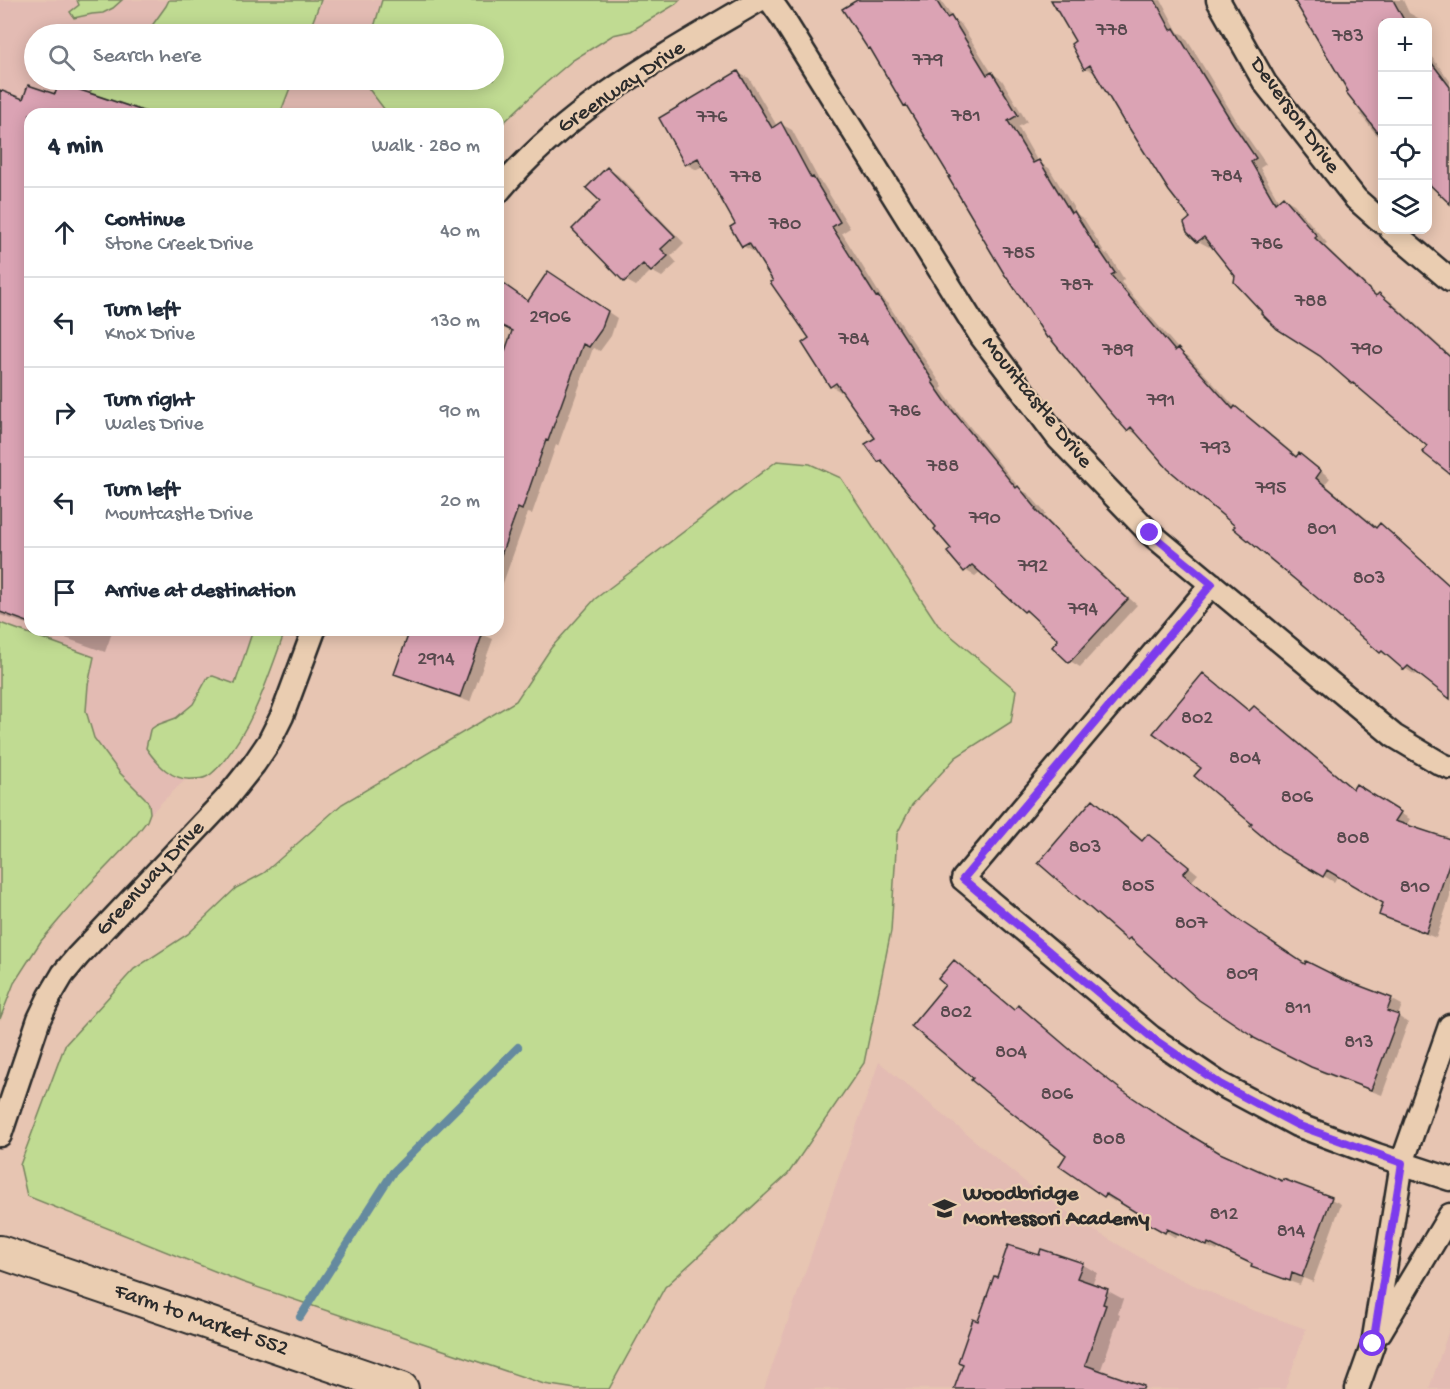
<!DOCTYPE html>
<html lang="en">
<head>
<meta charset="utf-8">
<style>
	:root { --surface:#fff; --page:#f2f2f3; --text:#1f2937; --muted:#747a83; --line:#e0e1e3 }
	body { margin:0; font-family:"Gochi Hand",sans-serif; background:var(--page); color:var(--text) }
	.controls { position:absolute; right:18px; top:18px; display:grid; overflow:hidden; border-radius:12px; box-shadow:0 3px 15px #0003 }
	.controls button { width:54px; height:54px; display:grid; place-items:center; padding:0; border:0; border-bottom:2px solid var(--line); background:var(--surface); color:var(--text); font:30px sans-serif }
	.stop { position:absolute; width:18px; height:18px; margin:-14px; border:4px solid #7c3aed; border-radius:50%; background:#fff }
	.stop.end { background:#7c3aed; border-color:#fff; box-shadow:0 2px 6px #0008 }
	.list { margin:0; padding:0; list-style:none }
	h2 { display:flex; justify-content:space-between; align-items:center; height:78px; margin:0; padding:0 24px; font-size:26px }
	h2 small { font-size:20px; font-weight:400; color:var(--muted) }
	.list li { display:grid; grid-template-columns:39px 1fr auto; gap:18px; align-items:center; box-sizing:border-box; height:90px; padding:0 24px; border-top:2px solid var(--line) }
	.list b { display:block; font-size:22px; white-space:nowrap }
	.list p { margin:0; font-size:20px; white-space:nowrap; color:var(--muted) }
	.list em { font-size:20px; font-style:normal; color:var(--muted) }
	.icon { flex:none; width:33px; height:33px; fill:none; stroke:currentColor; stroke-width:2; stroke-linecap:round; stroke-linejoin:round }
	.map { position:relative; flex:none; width:1450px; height:1389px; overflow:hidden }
	.search { position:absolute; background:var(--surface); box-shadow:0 3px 15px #0003; left:24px; top:24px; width:480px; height:66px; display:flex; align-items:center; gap:15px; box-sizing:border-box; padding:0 21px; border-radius:33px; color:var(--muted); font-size:22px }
	.panel { position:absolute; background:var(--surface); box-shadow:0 3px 15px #0003; left:24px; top:108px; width:480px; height:528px; border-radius:18px }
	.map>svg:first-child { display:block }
</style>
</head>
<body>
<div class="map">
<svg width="1450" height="1389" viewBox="0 0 1450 1389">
	<rect width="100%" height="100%" fill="#e7c5b2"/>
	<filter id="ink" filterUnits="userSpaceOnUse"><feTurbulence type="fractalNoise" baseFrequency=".0167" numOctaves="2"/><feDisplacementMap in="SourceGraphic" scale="12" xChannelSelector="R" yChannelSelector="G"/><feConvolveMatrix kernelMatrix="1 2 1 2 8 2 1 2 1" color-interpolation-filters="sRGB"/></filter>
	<g filter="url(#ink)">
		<path fill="#e3bbb3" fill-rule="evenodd" d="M0,0H671L563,68L498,129V114H30V630H265L201,765L163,801L116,850L46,926L0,1005ZM34,34H494V80H34Z
			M879,1062L1030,1186L1095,1231L1160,1269L1191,1284L1252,1310L1306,1329L1285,1389H764Z
			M1450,1327V1389H1429Z"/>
		<path fill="#c0db92" stroke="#76835e" stroke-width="1.5" d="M77,0H122L113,8L103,13L92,14L74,18L70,12L79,5Z
			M169,0H321L308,34H146L166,6Z
			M382,0H680L676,4L631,31L613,35L573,60L540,88L498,128V114H388L362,80H494V34H372Z
			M95,80H293L280,114H153L90,93Z
			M777,461L810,464L841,478L938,625L1016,690L1011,722L956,757L912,805L897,834L891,931L864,1063L788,1174L665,1287L609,1389H576L544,1384L242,1282L27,1196L20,1165L65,1045L134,969L188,934L236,888L264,873L342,804L516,701L551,648L595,599Z
			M0,623L94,657L88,685L86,711L94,738L120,773L145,798L149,804L150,813L147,821L133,839L86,888L41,941L14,983L0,1019Z
			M253,630H284V634C267,680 254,724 223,762C218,767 213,774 206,777C202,779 197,779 193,779C172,781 157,764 146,748L150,730L157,725L176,718L193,704L208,677L213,676L235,684Z"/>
		<path fill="#0003" d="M860,0H941L953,19L961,24L992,73L1002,80L1027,122L1018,127L1038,162L1049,168L1078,215L1084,219L1105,253L1109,255L1124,279L1121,282L1180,351L1188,356L1236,408L1246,414L1298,457L1299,455L1309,461L1330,478L1325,484L1378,528L1380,525L1390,531L1450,585V697L1418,672L1415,675L1381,652L1237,526L1138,435L1128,429L981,230L910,108L905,105L873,50L869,48Z
			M1053,0H1161L1178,32L1184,35L1243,131L1266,164L1260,168L1279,201L1283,198L1294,204L1327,243L1324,245L1378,296L1380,295L1390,301L1450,355V471L1429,446L1236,275L1212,244L1209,247L1198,241L1192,218L1130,125L1126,123L1097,74L1086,68L1077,42Z
			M1295,0H1403L1409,13L1418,18L1421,22H1382V138L1376,134L1360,114L1363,112L1350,92Z
			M1428,52L1450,81V203L1428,182Z
			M738,73L749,78L777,126L781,124L792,130L820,182L823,184L850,228L842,233L884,301L888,304L943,387L941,389L958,412L1021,490L1029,494L1046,514L1044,516L1093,566L1137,605L1080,667L1070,661L1060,640L1035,617L1025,611L981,571L975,576L965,570L938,527L889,466L879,461L877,438L843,391L841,392L831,386L811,339L756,251L754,252L743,246L732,227L737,224L705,166L697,170L686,164L661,119Z
			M60,85L148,114H30V625L0,615V104L55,96Z
			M607,169L618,175L684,243L671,256L677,263L662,277L651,271L636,286L625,280L602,201Z
			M559,279L617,318L611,336L600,351L593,348L558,446L556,445L532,514L528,513L498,597V375L514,331L498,323V296L529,302Z
			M43,630H113L105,652Z
			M394,630H486L484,635L493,639L470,702L406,679L396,673L410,636Z
			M1203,675L1213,681L1251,712L1254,708L1264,714L1354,789L1356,786L1410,819L1406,826L1450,840V897L1436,938L1391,920L1381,914L1385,902L1338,875L1334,882L1282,851L1254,824L1203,767Z
			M1094,801L1104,807L1144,841L1149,836L1159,842L1198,874L1192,881L1252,930L1306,965L1341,981L1391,999L1402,1005L1398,1016L1408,1023L1382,1095L1323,1073L1264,1042L1139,945L1128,939Z
			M954,962L964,967L1015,1010L1018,1007L1028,1013L1066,1046V1047L1130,1097L1187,1135L1220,1154L1283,1183L1331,1199L1341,1204L1313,1282L1303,1278L1300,1285L1263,1272L1253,1266V1264L1219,1248L1217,1251L1178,1233L1176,1238L1142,1218L1144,1215L1116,1199L1115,1202L1105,1196L1068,1154L947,985Z
			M1040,1257L1082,1264L1097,1273L1092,1285L1108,1291L1123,1299L1118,1314L1120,1315L1100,1372L956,1389L979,1323L998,1279Z"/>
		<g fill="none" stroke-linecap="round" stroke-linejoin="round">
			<path stroke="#658a9f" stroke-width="8" d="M300,1317L393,1172L518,1047"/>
		</g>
		<path fill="#dba3b4" stroke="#2b2b2b" stroke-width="1.5" d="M857,0H936L947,18L951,16L987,75L992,72L1018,115L1008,121L1033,163L1039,160L1071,213L1074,211L1097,249L1098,248L1115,273L1111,275L1175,351L1178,348L1233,409L1235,406L1296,457L1299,453L1321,471L1316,478L1376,528L1380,523L1450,586V699L1408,666L1404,670L1382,651L1380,653L1316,597L1233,528L1235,526L1168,469L1131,427L1127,431L1107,408L1049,337L1047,338L1007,277H1006L978,230L979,229L948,177H950L906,105L904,106L870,48L868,49L842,9Z
			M1051,0H1155L1171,30L1174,28L1233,124L1256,158L1251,162L1275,203L1283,196L1317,236L1315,238L1376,296L1379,293L1450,357V474L1422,452L1427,446L1353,383L1352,384L1320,356L1277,329L1261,313L1262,312L1234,282L1235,276L1204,237L1197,242L1187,232L1184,223L1190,218L1169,191L1126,123L1125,124L1090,65L1084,69L1071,44L1075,41Z
			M1294,0H1393L1405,22H1383V139L1346,92L1348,91Z
			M1428,58L1450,87V204L1428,183Z
			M738,71L772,128L781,122L811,178L813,177L840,222L832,227L876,297L878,296L933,381L932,382L948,405L1016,488L1018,486L1036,508L1035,509L1083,558L1128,599L1069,663L1052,647L1058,640L1026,610L1024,612L972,565L964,572L947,552L951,549L934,529L936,527L881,460L878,462L865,444L875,438L836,383L830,387L802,343L809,338L770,282L773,281L749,243L742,247L730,227L735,224L698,158L685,165L659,118Z
			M59,83L140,110L139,114H30V623L0,612V90L23,99L28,85L55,94Z
			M607,167L675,236L661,249L668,256L651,272L643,264L624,282L572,229L600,201L586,188Z
			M548,271L608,311L601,330L589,347L583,344L548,441L546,440L522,510L518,508L501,555H498V371L512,331L498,324V280L528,301Z
			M410,630H484L460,697L394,674Z
			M1203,673L1249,711L1254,706L1353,789L1356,784L1401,812L1395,821L1450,839V861L1426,933L1379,915L1383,903L1327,870L1323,877L1281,852L1250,826L1252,824L1194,776L1201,768L1153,733Z
			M1093,799L1142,841L1148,834L1189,867L1183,874L1242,922L1305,964L1306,961L1342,979L1392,998L1387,1011L1399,1015L1371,1090L1311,1067L1252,1037L1253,1036L1199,1000L1130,938L1127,940L1038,863Z
			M954,960L1014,1010L1018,1005L1074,1053L1120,1089L1177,1127L1220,1153L1282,1181L1283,1179L1332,1197L1302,1277L1292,1273L1290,1281L1251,1267L1252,1264L1208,1243L1207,1246L1167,1229L1165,1233L1140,1219L1142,1216L1106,1194L1104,1197L1059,1166L1066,1155L1011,1112L971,1080L973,1078L911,1026L945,985L938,979Z
			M1008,1245L1039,1255L1041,1249L1083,1263L1077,1278L1108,1289L1103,1304L1106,1305L1085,1365L1144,1386L1143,1389H954L963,1364L958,1362L973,1319L978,1321L994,1276L997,1277Z"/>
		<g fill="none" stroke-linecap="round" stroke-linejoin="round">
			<defs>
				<path id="street" d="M770,0L782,17L981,336L1059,439L1150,533L1394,736L1441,764L1450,768
					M1218,0L1265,83L1356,199L1382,222
					M498,192C568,107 666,55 759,0
					M1391,230L1450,280
					M1212,584L963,879L1151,1037L1220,1084L1297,1125L1377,1155L1450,1179
					M0,1135L39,1019L50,996L63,974L78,956L226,799L254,764L269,742L282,716L314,630
					M1380,1332L1450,1215
					M1357,1389L1373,1344L1402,1163L1450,1026"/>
				<path id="secondary" d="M0,1252L402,1389"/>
			</defs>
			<use href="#street" stroke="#2b2b2b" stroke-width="27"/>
			<use href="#secondary" stroke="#2b2b2b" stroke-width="36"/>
			<use href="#street" stroke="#eacdb1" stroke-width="22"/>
			<use href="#secondary" stroke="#eacdb1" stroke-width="32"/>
		</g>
	</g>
	<g fill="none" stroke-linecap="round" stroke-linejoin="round" filter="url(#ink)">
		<path stroke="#7c3aed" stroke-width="8" d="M1150,533L1212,584L963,879L1151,1037L1220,1084L1297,1125L1402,1163L1373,1344"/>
	</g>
	<defs>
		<symbol id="school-bare" viewBox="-9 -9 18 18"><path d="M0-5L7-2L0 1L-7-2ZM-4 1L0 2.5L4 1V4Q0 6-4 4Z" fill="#2b2b2b" stroke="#eacdb1" stroke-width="2.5" paint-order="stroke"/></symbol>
	</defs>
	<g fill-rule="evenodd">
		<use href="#school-bare" x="928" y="1192" width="33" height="33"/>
	</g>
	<g text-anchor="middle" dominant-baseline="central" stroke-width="4.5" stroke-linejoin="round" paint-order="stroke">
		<g font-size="20" fill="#57494d">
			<text x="1112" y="31">778</text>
			<text x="1348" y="37">783</text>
			<text x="928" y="61">779</text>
			<text x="966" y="117">781</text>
			<text x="712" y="118">776</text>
			<text x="1227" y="177">784</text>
			<text x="746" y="178">778</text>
			<text x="785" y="225">780</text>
			<text x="1267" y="245">786</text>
			<text x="1019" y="254">785</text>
			<text x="1077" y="286">787</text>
			<text x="1311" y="302">788</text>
			<text x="550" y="318">2906</text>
			<text x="854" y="340">784</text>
			<text x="1367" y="350">790</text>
			<text x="1118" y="351">789</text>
			<text x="1161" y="401">791</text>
			<text x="905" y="412">786</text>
			<text x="1216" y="449">793</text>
			<text x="943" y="467">788</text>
			<text x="1271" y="489">795</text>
			<text x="985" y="519">790</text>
			<text x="1322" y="530">801</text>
			<text x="1033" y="567">792</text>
			<text x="1369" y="579">803</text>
			<text x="1083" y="610">794</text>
			<text x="436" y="660">2914</text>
			<text x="1197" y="719">802</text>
			<text x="1245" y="759">804</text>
			<text x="1297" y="798">806</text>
			<text x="1353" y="839">808</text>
			<text x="1085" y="848">803</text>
			<text x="1138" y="887">805</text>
			<text x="1415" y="888">810</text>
			<text x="1191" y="924">807</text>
			<text x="1242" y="975">809</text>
			<text x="1298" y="1009">811</text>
			<text x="956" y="1013">802</text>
			<text x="1359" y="1043">813</text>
			<text x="1011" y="1053">804</text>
			<text x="1057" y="1095">806</text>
			<text x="1109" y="1140">808</text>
			<text x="1224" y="1215">812</text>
			<text x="1291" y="1232">814</text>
		</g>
		<g font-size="22" fill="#2b2b2b" stroke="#eacdb1">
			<text transform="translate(622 88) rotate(-34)">Greenway Drive</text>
			<text transform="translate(1294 116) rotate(54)">Deverson Drive</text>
			<text transform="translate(1036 403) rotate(51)">Mountcastle Drive</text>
			<text transform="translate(151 879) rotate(-47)">Greenway Drive</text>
			<text transform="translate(201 1321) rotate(19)">Farm to Market 552</text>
		</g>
		<g font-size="22" font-weight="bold" fill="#2b2b2b" stroke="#eacdb1" text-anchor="start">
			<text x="963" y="1195">Woodbridge<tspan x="963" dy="25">Montessori Academy</tspan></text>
		</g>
	</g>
</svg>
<div class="controls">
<button>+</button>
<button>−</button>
<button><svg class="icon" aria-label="locate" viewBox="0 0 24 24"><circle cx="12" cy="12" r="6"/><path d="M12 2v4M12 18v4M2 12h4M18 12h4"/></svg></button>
<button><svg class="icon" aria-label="layers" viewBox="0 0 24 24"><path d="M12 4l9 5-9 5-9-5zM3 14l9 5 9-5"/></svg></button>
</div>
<div class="stop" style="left:1373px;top:1344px"></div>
<div class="stop end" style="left:1150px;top:533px"></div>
<div class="search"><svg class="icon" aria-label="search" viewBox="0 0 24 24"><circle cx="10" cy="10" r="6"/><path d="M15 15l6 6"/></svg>Search here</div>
<section class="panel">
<h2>4 min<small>Walk · 280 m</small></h2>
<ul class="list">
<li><svg class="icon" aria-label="ahead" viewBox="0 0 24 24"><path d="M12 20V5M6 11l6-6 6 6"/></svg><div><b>Continue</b><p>Stone Creek Drive</p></div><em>40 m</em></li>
<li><svg class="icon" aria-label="left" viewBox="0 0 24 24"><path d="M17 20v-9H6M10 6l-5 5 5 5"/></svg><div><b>Turn left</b><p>Knox Drive</p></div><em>130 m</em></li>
<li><svg class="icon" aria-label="right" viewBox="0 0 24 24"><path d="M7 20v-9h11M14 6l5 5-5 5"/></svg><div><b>Turn right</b><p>Wales Drive</p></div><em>90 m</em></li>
<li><svg class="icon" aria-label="left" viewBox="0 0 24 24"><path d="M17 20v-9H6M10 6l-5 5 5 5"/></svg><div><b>Turn left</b><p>Mountcastle Drive</p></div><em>20 m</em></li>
<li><svg class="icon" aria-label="arrive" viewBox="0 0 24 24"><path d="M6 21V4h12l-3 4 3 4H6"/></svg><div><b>Arrive at destination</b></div></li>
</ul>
</section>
</div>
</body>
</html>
